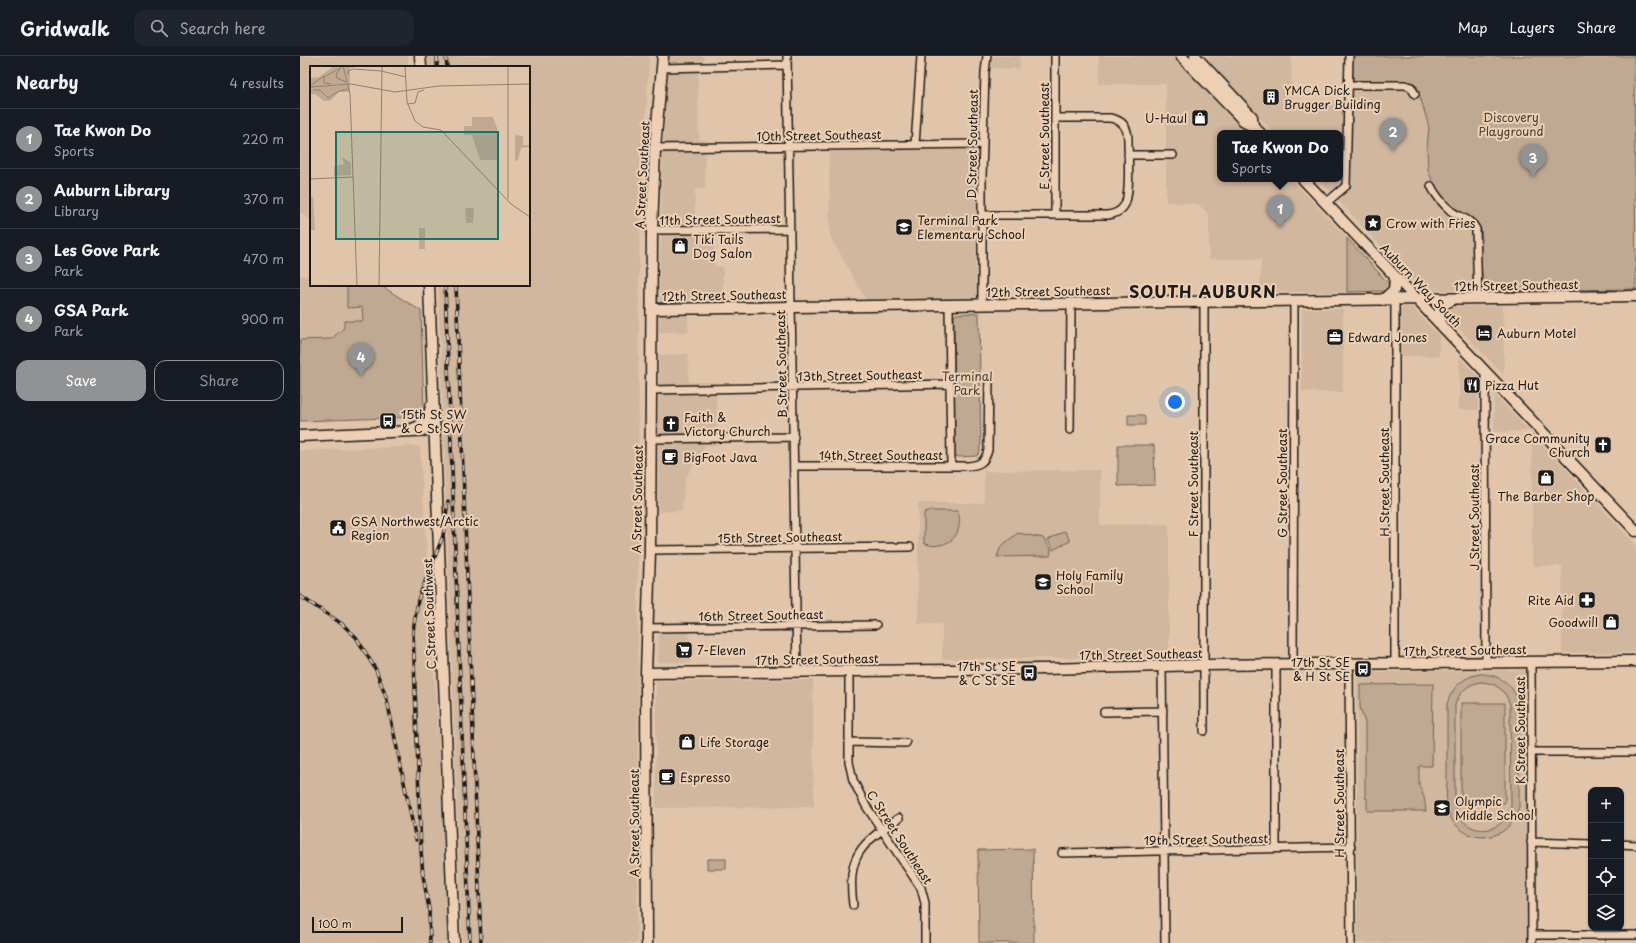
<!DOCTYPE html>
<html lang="en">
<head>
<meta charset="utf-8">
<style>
	:root { --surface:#171b24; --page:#20242c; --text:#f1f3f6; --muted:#9ea1a6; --line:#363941; --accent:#919294 }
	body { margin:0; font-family:"Playpen Sans",sans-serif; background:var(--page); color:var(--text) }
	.controls { position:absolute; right:12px; bottom:12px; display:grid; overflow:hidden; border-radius:8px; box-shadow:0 1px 3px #0004 }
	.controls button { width:36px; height:36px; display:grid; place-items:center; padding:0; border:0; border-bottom:1px solid var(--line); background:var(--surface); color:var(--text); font:20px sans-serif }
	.scale { position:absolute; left:12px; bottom:10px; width:91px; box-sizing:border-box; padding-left:4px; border:2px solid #1c1c1c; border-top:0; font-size:11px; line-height:14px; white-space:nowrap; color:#1c1c1c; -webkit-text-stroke:3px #edd0b3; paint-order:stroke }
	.you { position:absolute; left:875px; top:346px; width:14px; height:14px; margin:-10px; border:3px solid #fff; border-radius:50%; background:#1a73e8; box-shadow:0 0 0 6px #1a73e833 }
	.badge { display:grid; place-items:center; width:26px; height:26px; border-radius:50%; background:var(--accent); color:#fff; font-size:13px; font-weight:700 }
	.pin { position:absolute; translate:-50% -33px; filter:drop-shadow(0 1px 2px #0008) }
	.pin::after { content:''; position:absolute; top:21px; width:14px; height:12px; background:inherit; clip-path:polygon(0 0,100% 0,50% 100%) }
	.popup { position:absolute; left:917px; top:74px; width:126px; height:52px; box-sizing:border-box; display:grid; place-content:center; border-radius:8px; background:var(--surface); filter:drop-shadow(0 1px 3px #0005); font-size:13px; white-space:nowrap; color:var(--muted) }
	.popup b { font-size:15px; color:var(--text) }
	.popup::after { content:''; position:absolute; left:50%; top:100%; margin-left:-8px; border:8px solid transparent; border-top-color:var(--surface) }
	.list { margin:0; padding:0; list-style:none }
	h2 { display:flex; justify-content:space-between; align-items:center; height:52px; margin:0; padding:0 16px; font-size:17px }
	h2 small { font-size:13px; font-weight:400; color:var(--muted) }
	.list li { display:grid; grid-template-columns:26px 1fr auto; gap:12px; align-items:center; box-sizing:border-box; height:60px; padding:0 16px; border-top:1px solid var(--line) }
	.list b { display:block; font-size:15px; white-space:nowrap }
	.list p { margin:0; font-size:13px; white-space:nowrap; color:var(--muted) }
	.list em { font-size:13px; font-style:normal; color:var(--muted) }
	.actions { display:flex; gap:8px; padding:12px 16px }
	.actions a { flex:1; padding:9px 0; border:1px solid var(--accent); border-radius:12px; text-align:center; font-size:14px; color:var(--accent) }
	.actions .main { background:var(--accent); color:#fff }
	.icon { flex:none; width:22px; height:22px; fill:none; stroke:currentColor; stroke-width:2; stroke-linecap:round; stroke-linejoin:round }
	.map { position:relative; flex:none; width:1336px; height:887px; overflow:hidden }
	header { display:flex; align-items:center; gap:24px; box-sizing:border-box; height:56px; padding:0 20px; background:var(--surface); border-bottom:1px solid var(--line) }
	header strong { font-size:19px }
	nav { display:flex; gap:22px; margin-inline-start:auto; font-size:14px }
	.search { width:280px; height:36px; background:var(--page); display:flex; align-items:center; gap:10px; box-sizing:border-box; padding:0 14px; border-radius:12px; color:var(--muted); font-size:15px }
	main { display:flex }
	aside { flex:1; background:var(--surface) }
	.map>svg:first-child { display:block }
</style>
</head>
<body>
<header>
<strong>Gridwalk</strong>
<div class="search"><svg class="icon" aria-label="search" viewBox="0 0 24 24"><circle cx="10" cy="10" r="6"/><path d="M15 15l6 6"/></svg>Search here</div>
<nav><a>Map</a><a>Layers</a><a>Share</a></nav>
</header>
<main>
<aside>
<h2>Nearby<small>4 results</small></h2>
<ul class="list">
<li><span class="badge">1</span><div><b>Tae Kwon Do</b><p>Sports</p></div><em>220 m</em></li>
<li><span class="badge">2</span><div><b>Auburn Library</b><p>Library</p></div><em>370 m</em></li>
<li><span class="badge">3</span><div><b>Les Gove Park</b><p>Park</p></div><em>470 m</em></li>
<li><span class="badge">4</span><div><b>GSA Park</b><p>Park</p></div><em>900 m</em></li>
</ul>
<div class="actions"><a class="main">Save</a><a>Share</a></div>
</aside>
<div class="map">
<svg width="1336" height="887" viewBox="0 0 1336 887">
	<rect width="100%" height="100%" fill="#e0c5aa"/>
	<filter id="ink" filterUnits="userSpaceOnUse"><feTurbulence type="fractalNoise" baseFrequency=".025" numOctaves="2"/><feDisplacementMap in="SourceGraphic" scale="8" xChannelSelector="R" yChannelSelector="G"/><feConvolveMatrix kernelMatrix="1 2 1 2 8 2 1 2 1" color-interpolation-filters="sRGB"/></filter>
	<g filter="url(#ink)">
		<path fill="#d0b79e" d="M0,0H108V11H11V164L0,156Z
			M127,0H349L339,200L337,887H162L138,229H229V11H127Z
			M369,0H404V16H398V43L399,84H405V133H395V164H414V210L423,211V244H388V276H359L362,104Z
			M694,0H720V13L691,12Z
			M799,0H875L948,77H920V123H991L1047,182V236H960L961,203H909V158L898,148L866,146V28H799Z
			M910,0H991L992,46L1044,45V34L1049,33V25L1113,26L1117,30L1129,71L1127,92L1128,114L1133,127L1176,165L1181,173L1182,184L1179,190V204L1182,217V232L1168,234L1123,235L1018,123H1040V77H974L906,3Z
			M675,93L678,96L679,110L677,114V146L679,151L678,169L676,173V221L678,227V238L676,241L667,243L567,246L530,180L529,95Z
			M0,220H11V229H47V251H62L63,265L44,272L31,283L0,284Z
			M1147,250H1203L1204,319L1145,258L1144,254Z
			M1105,251L1113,252L1139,280V300H1099V253Z
			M1002,253H1043V336H1002Z
			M388,298L389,326H416L417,389H406L385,422L382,455L358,456L359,299Z
			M1159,301L1178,321V354H1159Z
			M1194,338L1229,375L1194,376Z
			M1232,377L1336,489V596L1262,597V510H1232Z
			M120,390L151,887H0V395Z
			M800,414V469L869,468V601L642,603V568H618V447H684V415Z
			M389,565L390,607L358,606L359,566Z
			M1227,614V887H1057V616Z
			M513,624L514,751L356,752V625Z"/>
		<path fill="#c0a992" stroke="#6e6257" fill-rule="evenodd" d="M1049,0H1334L1336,233L1184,235L1182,232V217L1179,204V190L1182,184L1181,173L1176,165L1172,162L1164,160L1149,150L1133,127L1128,114L1127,92L1129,71L1117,30L1113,26L1049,25Z
			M1047,182L1089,228L1090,232L1086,235L1047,236Z
			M47,229H80L121,255L124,356L120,361L0,365V284L31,283L44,272V265H63L62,251L47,252Z
			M679,257L681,389L680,390V395L677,400L659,401L656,400L655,396L654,261L656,258Z
			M828,359H843L845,360V369H828Z
			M818,389H854L855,429L818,430Z
			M627,455H658C660,462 660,471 657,477C652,488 634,493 624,487V457Z
			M765,475L770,485L753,494L748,484Z
			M718,477L743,482L751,494L750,500L697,501L701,490Z
			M1180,618C1200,618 1214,629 1219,648V751C1215,765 1206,777 1191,780C1173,784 1155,774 1149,758C1145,746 1147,731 1147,718C1147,695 1147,671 1147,648C1152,631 1163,621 1180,618ZM1180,626C1195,626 1206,634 1210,649L1211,751C1201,784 1158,780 1155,745V649C1159,636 1167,629 1180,626Z
			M1133,628L1132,710H1119V729L1124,741L1126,755H1067V742H1065V667L1060,651V629Z
			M1161,647H1205V747H1161Z
			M733,793L734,887H679L678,794Z
			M407,803H426V813H407Z"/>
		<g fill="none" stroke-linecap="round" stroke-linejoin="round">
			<defs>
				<path id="street" d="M487,0L497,616
					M755,0V159
					M362,12L487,9
					M1049,29H1105L1111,31L1115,38
					M615,89L621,0
					M355,92L683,88
					M828,99H873
					M1131,130C1136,140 1143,148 1151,155C1159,161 1171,163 1176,173L1178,243
					M1026,147L1046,130L1049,0
					M683,159H808C815,158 820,156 824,150C831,140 828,98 828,84C828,71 822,64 810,62H755
					M352,174L489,173
					M1095,244V607
					M904,247V675
					M649,249L651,410
					M682,249V121L685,16L687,0
					M1185,315L1186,607
					M351,334L650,328
					M770,374L771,248
					M351,383L494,381
					M494,410H668C680,409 685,406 688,394L689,322
					M350,494L610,491
					M347,572L576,569
					M1231,606L1232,887
					M976,608V792
					M993,608L994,246
					M1049,608L1051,887
					M862,611L865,887
					M549,615V706L553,724L566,750L621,832L625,847V887
					M804,656L863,655
					M549,686L606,687
					M1231,696H1336
					M1231,786L1291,788
					M1321,788L1336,789
					M762,797L1051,791
					M553,849C547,800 559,789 599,762
					M1232,879H1336"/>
				<path id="secondary" d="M120,0L121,11
					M881,0L946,67L953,70L960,77
					M895,0L952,61L953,70
					M1003,123L1336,475
					M129,229L154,887
					M1083,244L1094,234L1095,220
					M352,253L1336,240
					M1141,269C1139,254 1137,250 1152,244
					M112,373C124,369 129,362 131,350
					M0,380L135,374
					M346,617L744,613L904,609L1336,605
					M347,887L346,617L350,494L352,174L355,92L363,0"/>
			</defs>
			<use href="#street" stroke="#1c1c1c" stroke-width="10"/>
			<use href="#secondary" stroke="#1c1c1c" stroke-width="13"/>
			<use href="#street" stroke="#edd0b3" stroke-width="7"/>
			<use href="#secondary" stroke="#edd0b3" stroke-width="10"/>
			<defs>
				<path id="rail" d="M137,0V11
					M146,0L147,11
					M145,229L170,887
					M156,229L181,887
					M0,540L42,568L56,581L76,614L87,644L116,784
					M122,814L129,853L130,887
					M123,819L121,795L113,575L118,544L143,480L148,445"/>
			</defs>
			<use href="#rail" stroke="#1c1c1c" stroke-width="3.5"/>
			<use href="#rail" stroke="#edd0b3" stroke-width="2" stroke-dasharray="6" stroke-linecap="butt"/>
		</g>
	</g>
	<defs>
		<symbol id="building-square" viewBox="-11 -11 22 22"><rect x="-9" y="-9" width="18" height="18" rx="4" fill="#1c1c1c" stroke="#edd0b3"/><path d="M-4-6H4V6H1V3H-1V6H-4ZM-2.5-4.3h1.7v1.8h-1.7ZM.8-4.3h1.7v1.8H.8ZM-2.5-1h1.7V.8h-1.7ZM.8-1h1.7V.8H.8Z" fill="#fff"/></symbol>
		<symbol id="shop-square" viewBox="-11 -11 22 22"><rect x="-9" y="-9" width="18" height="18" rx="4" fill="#1c1c1c" stroke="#edd0b3"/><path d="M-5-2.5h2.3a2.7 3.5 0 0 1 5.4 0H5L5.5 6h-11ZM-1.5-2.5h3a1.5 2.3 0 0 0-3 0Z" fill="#fff"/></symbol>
		<symbol id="sight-square" viewBox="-11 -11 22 22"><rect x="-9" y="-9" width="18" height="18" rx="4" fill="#1c1c1c" stroke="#edd0b3"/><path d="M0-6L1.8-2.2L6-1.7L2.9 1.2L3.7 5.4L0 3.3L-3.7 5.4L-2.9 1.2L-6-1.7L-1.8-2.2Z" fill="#fff"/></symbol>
		<symbol id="school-square" viewBox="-11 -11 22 22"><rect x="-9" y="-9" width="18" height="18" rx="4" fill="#1c1c1c" stroke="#edd0b3"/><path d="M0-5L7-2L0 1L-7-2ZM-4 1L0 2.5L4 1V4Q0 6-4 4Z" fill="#fff"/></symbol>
		<symbol id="hotel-square" viewBox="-11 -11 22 22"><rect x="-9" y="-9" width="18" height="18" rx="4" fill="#1c1c1c" stroke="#edd0b3"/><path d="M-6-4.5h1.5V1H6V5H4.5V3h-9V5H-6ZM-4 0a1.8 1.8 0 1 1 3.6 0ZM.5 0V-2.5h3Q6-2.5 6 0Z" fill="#fff"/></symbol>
		<symbol id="office-square" viewBox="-11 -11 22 22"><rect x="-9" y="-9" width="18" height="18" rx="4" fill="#1c1c1c" stroke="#edd0b3"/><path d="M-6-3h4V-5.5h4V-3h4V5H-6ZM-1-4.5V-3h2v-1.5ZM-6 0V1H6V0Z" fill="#fff"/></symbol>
		<symbol id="restaurant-square" viewBox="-11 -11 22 22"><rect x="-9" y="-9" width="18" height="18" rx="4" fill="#1c1c1c" stroke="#edd0b3"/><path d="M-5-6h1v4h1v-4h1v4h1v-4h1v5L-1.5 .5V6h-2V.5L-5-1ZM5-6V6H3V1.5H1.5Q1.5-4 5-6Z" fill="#fff"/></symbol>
		<symbol id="bus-square" viewBox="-11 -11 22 22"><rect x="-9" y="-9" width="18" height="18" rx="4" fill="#1c1c1c" stroke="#edd0b3"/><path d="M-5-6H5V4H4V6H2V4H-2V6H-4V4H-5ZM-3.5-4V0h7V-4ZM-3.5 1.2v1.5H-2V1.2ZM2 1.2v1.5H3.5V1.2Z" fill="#fff"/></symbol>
		<symbol id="church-square" viewBox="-11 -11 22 22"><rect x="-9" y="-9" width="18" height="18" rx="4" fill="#1c1c1c" stroke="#edd0b3"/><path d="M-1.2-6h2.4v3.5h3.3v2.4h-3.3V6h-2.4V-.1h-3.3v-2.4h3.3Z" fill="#fff"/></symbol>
		<symbol id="cafe-square" viewBox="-11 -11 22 22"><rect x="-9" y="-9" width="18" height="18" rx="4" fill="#1c1c1c" stroke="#edd0b3"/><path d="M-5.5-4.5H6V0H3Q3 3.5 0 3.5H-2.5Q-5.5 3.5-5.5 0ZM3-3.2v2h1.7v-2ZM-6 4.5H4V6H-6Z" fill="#fff"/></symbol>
		<symbol id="civic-square" viewBox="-11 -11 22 22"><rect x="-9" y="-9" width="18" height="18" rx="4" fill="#1c1c1c" stroke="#edd0b3"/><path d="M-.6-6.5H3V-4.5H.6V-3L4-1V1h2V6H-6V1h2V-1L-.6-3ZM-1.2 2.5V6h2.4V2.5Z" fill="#fff"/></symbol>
		<symbol id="pharmacy-square" viewBox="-11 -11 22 22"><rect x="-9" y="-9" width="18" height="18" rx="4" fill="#1c1c1c" stroke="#edd0b3"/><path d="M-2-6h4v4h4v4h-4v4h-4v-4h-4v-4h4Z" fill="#fff"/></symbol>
		<symbol id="supermarket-square" viewBox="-11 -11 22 22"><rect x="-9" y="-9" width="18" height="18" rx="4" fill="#1c1c1c" stroke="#edd0b3"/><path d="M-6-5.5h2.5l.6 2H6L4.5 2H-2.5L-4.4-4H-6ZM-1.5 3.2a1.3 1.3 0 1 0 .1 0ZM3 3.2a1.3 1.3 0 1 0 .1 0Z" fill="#fff"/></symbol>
	</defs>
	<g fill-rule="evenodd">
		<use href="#building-square" x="961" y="31" width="20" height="20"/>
		<use href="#shop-square" x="890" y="52" width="20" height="20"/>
		<use href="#sight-square" x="1063" y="157" width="20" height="20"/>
		<use href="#school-square" x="594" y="161" width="20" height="20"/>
		<use href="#shop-square" x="370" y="180" width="20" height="20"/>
		<use href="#hotel-square" x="1174" y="267" width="20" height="20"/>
		<use href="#office-square" x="1025" y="271" width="20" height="20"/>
		<use href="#restaurant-square" x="1162" y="319" width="20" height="20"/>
		<use href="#bus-square" x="78" y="355" width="20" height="20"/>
		<use href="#church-square" x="361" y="358" width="20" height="20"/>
		<use href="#church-square" x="1293" y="379" width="20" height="20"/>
		<use href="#cafe-square" x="360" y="391" width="20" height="20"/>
		<use href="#shop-square" x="1236" y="412" width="20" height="20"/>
		<use href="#civic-square" x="28" y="462" width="20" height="20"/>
		<use href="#school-square" x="733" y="516" width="20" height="20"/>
		<use href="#pharmacy-square" x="1277" y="534" width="20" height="20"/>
		<use href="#shop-square" x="1301" y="556" width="20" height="20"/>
		<use href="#supermarket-square" x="374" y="584" width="20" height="20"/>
		<use href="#bus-square" x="1053" y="603" width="20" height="20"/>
		<use href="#bus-square" x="719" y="607" width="20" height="20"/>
		<use href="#shop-square" x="377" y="676" width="20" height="20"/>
		<use href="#cafe-square" x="357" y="711" width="20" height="20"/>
		<use href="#school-square" x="1132" y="742" width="20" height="20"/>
	</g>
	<g text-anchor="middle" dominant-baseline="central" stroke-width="4" stroke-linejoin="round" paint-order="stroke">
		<g font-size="12" fill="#1c1c1c" stroke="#edd0b3" text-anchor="start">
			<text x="984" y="34">YMCA Dick<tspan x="984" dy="14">Brugger Building</tspan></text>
			<text x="887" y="62" text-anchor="end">U-Haul</text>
			<text x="617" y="164">Terminal Park<tspan x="617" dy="14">Elementary School</tspan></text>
			<text x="1086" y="167">Crow with Fries</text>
			<text x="393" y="183">Tiki Tails<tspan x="393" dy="14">Dog Salon</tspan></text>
			<text x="1197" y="277">Auburn Motel</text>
			<text x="1048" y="281">Edward Jones</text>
			<text x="1185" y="329">Pizza Hut</text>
			<text x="101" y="358">15th St SW<tspan x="101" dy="14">&amp; C St SW</tspan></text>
			<text x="384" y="361">Faith &amp;<tspan x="384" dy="14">Victory Church</tspan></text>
			<text x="1290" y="382" text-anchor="end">Grace Community<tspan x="1290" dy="14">Church</tspan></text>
			<text x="383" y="401">BigFoot Java</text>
			<text x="1246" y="440" text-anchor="middle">The Barber Shop</text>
			<text x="51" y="465">GSA Northwest/Arctic<tspan x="51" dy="14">Region</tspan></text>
			<text x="756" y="519">Holy Family<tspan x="756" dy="14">School</tspan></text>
			<text x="1274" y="544" text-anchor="end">Rite Aid</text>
			<text x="1298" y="566" text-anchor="end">Goodwill</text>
			<text x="397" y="594">7-Eleven</text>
			<text x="1050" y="606" text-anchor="end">17th St SE<tspan x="1050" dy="14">&amp; H St SE</tspan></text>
			<text x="716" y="610" text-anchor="end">17th St SE<tspan x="716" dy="14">&amp; C St SE</tspan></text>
			<text x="400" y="686">Life Storage</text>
			<text x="380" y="721">Espresso</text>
			<text x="1155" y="745">Olympic<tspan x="1155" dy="14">Middle School</tspan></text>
		</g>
		<g font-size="12" fill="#453f3a" stroke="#edd0b3">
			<text x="1211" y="61">Discovery<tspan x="1211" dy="14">Playground</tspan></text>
			<text x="667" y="320">Terminal<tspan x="667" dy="14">Park</tspan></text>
		</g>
		<g font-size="12" fill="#1c1c1c" stroke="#edd0b3">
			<text transform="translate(519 79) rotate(-1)">10th Street Southeast</text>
			<text transform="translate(744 80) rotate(-90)">E Street Southeast</text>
			<text transform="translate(672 88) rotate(-89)">D Street Southeast</text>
			<text transform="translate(342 119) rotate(-87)">A Street Southeast</text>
			<text transform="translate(420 163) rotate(-1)">11th Street Southeast</text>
			<text transform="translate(1121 229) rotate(46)">Auburn Way South</text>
			<text transform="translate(1216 229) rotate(-1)">12th Street Southeast</text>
			<text transform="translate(748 235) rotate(-1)">12th Street Southeast</text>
			<text transform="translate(424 239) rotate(-1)">12th Street Southeast</text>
			<text transform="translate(481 308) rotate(-91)">B Street Southeast</text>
			<text transform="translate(560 319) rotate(-1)">13th Street Southeast</text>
			<text x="581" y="399">14th Street Southeast</text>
			<text transform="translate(1084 426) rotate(-90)">H Street Southeast</text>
			<text transform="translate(982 427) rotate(-90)">G Street Southeast</text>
			<text transform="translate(893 428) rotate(-90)">F Street Southeast</text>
			<text transform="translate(337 443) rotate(-89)">A Street Southeast</text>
			<text transform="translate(1174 461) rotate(-90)">J Street Southeast</text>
			<text transform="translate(480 481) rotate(-1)">15th Street Southeast</text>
			<text transform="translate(129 558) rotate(-92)">C Street Southwest</text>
			<text transform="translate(461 559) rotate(-1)">16th Street Southeast</text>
			<text transform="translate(1165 594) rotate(-1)">17th Street Southeast</text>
			<text transform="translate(841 598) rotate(-1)">17th Street Southeast</text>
			<text transform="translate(517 603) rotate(-1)">17th Street Southeast</text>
			<text transform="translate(1220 674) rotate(-90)">K Street Southeast</text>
			<text transform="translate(1039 747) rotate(-90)">H Street Southeast</text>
			<text transform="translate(334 767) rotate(-90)">A Street Southeast</text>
			<text transform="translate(600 781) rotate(57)">C Street Southeast</text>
			<text transform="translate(906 783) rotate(-1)">19th Street Southeast</text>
		</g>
		<g font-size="16" font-weight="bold" letter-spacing="1" fill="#1c1c1c" stroke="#edd0b3">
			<text x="903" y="235">SOUTH AUBURN</text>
		</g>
	</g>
	<g transform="translate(10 10)">
		<rect width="220" height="220" fill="#e0c5aa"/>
		<path d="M24,0H40V26H29L20,35H14L5,28H0V12L9,11ZM162,51H183L188,65V94H170L162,69H154V60H162ZM205,69L213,70V79H220V81L211,82L208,94L205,95ZM32,91L41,97V109L24,110V100L34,98ZM0,131H3L5,164H0ZM155,142H164L163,157H156ZM109,162H115V183H109Z" fill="#c0a992"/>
		<path fill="none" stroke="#928171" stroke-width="1" d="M31,0L43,1M33,0L40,28L47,220M95,0L97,36L105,55L113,61L131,64L201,138L220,151M198,0V133M30,3L26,8L27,12L36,16M38,9V5L43,3L71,5L96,11M21,18L14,17V11L34,0M0,20L14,10M0,21L41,18L85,26L129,20L220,18M3,24H10L18,32L29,25L39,23M97,38L105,37L108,26L114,24M0,113L43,111M69,220L72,0"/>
		<path fill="#0f766e" fill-opacity="0.15" stroke="#0f766e" stroke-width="2" d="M26,66H188V173H26Z"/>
		<rect width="220" height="220" fill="none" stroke="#1c1c1c" stroke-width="2"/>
	</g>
</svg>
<div class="controls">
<button>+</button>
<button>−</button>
<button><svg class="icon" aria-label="locate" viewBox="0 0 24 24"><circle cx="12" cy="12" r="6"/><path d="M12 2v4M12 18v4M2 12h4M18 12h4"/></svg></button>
<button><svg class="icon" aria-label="layers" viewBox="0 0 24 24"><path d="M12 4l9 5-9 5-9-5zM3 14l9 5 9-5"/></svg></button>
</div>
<div class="scale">100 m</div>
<div class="you"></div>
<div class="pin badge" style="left:980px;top:172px">1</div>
<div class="popup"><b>Tae Kwon Do</b>Sports</div>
<div class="pin badge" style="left:1093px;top:95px">2</div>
<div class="pin badge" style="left:1233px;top:121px">3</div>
<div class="pin badge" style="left:61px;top:320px">4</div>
</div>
</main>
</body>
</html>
